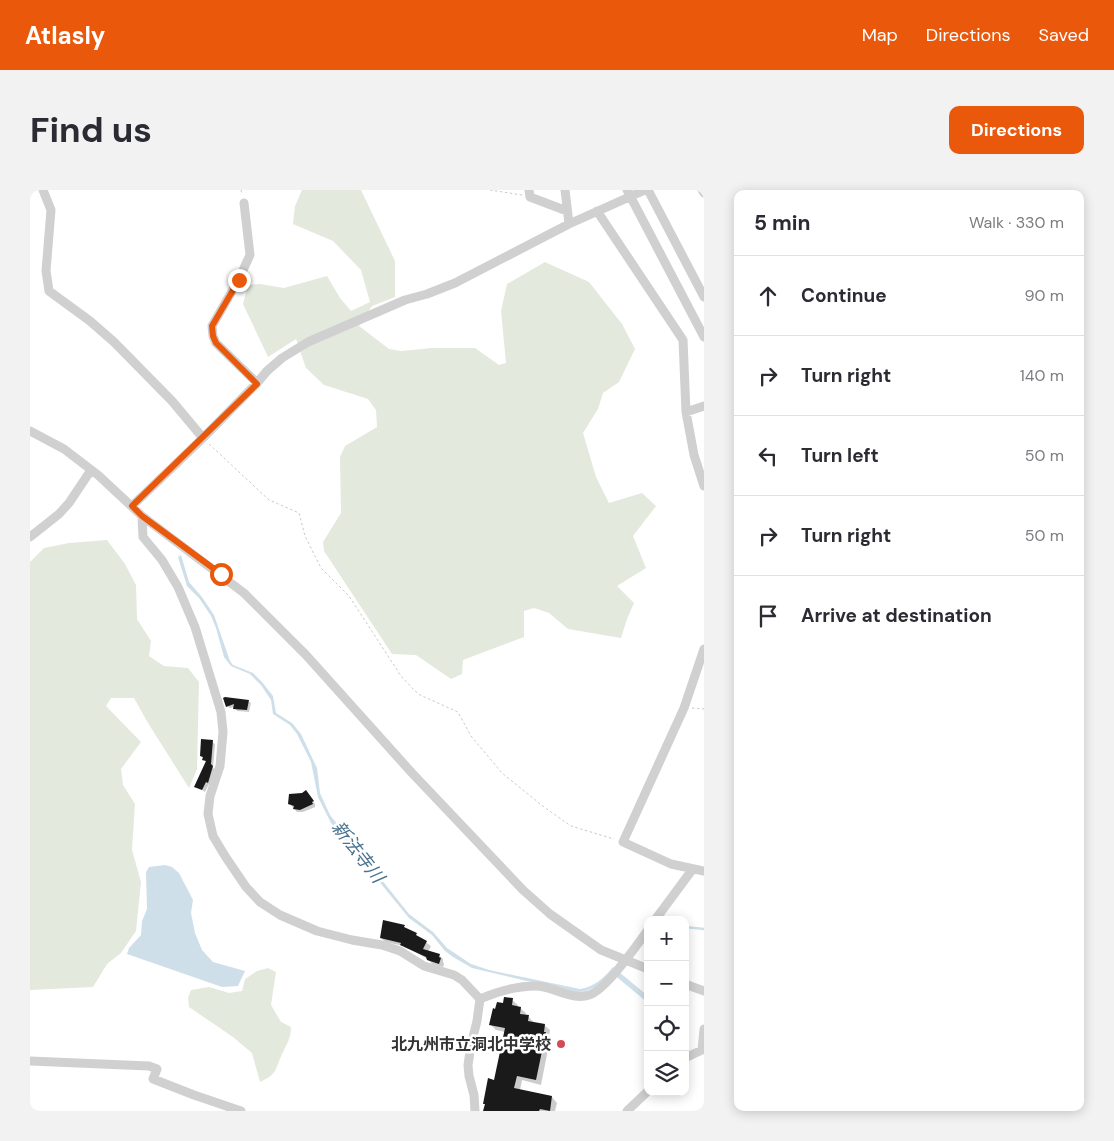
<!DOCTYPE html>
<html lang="en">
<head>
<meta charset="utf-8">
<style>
	:root { --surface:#fff; --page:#f2f2f3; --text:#2b2b33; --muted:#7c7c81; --line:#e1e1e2; --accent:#ea580c }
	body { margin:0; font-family:"DM Sans","Noto Sans JP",sans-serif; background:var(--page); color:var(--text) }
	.controls { position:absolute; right:15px; bottom:15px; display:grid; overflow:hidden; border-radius:10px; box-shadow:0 2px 12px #0003 }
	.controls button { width:45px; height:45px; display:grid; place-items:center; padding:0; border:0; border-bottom:1px solid var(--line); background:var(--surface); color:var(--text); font:25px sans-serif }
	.stop { position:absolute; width:15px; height:15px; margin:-11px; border:4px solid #ea580c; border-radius:50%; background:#fff }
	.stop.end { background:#ea580c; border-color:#fff; box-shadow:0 1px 5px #0008 }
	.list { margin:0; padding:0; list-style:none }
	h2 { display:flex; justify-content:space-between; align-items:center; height:65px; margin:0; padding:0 20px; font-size:21px }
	h2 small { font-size:16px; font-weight:400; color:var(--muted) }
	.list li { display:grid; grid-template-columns:32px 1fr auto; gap:15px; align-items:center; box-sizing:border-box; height:80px; padding:0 20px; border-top:1px solid var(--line) }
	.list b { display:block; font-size:19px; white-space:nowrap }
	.list em { font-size:16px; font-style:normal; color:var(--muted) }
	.icon { flex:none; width:28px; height:28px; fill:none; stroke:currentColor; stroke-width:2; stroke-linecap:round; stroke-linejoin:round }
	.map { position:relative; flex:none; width:674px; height:921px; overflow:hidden; border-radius:10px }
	header { display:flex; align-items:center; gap:30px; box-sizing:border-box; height:70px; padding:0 25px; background:var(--accent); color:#fff }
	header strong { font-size:24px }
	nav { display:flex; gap:28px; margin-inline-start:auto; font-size:18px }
	.intro { display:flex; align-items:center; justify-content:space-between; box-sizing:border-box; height:120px; padding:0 30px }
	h1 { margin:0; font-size:35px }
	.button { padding:12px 22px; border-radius:10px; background:var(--accent); color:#fff; font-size:18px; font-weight:700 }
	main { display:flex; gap:30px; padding:0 30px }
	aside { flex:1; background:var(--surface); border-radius:10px; box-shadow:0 2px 12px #0003 }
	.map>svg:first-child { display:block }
</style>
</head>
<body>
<header>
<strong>Atlasly</strong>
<nav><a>Map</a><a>Directions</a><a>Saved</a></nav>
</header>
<div class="intro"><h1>Find us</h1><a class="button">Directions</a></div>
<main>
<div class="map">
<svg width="674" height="921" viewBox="0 0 674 921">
	<rect width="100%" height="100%" fill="#fff"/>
	<path fill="#e3e9dd" d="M272,0H331L365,71V107L342,116L329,136L359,159L371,161L402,158H445L469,175L476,173L471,121L477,94L515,72L559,92L592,134L605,159L589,192L573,203L568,219L553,243L566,287L579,313L612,303L626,316L603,346L616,378L587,396L604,413L597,429L591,448L538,439L519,423L504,418L494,421V447L433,470L432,484L421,489L386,465L362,464L294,361L293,352L311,323L310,267L315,256L347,237L346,220L338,209L294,195L276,178L266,149L238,167L213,114L218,95L230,94L254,98L297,86L310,108L321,121L340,112L331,80L303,51L263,34L265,16Z
		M77,350L95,374L106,395L107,429L121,451L119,466L134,476L158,478L169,492L167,579L159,598L118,533L104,508H81L76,516L111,552L91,579L93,595L105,614L102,660L111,692L106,741L91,763L77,774L63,797L0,800V372L14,358L39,353Z
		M238,778L246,782L241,815L251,832L261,837C261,848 257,854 252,864C245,879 248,884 230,892L222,863L203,847L159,817L158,808L161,800L179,797L199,803L212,801L215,789L227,781Z"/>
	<path fill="#cfdfe9" d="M151,365L159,392L172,407L184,425L200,471L203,475L223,483L232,492L243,506L246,523L262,533L271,544L287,578L290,603L300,625L379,724L403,742L417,758L441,774L459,780L550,799C564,797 574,788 583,777L618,806V813L582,783C569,794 562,803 543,802L442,778L423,767L415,761L402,745L379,728L301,633L288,607L281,572L267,544L260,535L243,524L241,510L231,495L220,484L201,476L194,467L186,438L181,426L169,408L157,396L148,367Z
		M135,675L142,677L149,683L163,710L161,723L165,743L172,760L183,772L215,781L208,796L192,797L97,764L99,758L111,745L112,731L117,719L116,682L119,677Z"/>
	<path fill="#0003" d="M195,509L218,511L221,513L219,522L207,521L205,517L199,518Z
		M182,552L185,554L183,578L186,580L181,595L179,594L175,602L166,596L176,572L171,566Z
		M279,605L285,614V617L273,622H267L260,614Z
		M374,737L401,756L398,762L409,765L413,769V772L414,774L413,777L402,774L398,769L374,756L355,752L351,748Z
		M482,810L488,815L487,817L490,818L496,823L495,826L499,827L504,833L514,835L520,840L519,847L520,849L511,895L492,890L490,900L522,907L527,913L525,921H455L456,915L454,914L465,891L475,842L466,840L461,835L473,814Z"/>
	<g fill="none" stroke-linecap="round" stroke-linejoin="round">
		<path stroke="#cfdfe9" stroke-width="2.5" d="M655,737L674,739"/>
	</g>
	<path fill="#1a1a1a" d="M195,507L219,510L217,520L203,519L204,514L196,517L193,508Z
		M171,549L183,550L181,574L183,576L178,593L176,592L172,600L164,597L176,571L172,570L173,567L170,566Z
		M276,600L284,611L282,612L283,614L270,620L263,619L264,616L258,614L259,604L272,603Z
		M353,730L375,735L374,737L387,743L386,745L397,751L393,759L410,764L409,767L411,768L409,774L397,770L396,767L370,755L371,753L350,748Z
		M474,807L483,808L482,815L491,817L490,824L499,825L498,831L515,834L514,842H516L506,890L487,886L484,898L522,906L520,921L510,919L509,921H453L455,914H453L458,888L464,890L475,838L459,835L463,818L465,819L467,812L473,813Z"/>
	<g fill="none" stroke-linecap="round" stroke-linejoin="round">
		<path stroke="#cacaca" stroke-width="1" stroke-dasharray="2.5 2.5" stroke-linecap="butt" d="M211,0L212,5
			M460,0L492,5
			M179,254L239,310L269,323L275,346L291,378L319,406L371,486L384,500L390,505L428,522L441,546L472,583L514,617L541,636L584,649
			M662,518L674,519"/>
		<path stroke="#d0d0d0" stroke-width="9" d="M13,0L21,20L16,81L19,101L60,131L84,152L142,211L173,248
			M499,0L500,7L537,21
			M535,0L539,34
			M597,0L674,147
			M618,0L674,107
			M672,0L674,3
			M214,13L220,65L209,89L182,136L183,146L186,153L227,193
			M567,21L653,150L656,222L664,265L674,296
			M656,222L674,216
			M0,241L34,259L68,285L112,326L214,403L276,465L382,583L493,700L520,724L571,760L618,779
			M102,316L173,248L227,193L237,181L252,168L278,152L375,110L397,104L425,93L539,34L615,0
			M112,326L113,347L132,370L148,397L165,437L191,522L193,542L190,576L180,606L178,624L183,646L195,666L216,697L230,712L250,725L287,741L322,750L352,755L370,761L394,776L424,785L432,790L450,809L447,831L441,855L438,875L439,886L444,905L445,921
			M0,347L29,324L39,313L61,280
			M674,459L654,518L593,652L641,674L674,681
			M625,730L662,680
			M655,794L674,801
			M450,809C466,802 487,796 506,796C523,796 542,811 559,805C576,800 606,756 618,740
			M655,868L672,860L674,839
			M0,871L119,876L127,879L123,889L164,905L211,921
			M597,921L618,901"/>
	</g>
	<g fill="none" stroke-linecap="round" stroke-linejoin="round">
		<path stroke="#ea580c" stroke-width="6" d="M191,384L112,326L102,316L227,194L186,153L183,146L182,136L209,90"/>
	</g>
	<circle fill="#d34b55" stroke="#fff" stroke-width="2" cx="531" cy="854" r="5"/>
	<g text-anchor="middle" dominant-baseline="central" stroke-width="5" stroke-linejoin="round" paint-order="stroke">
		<g font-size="16" font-weight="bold" fill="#333" stroke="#fff" text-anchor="end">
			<text x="521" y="854">北九州市立洞北中学校</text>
		</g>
		<g font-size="18" font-style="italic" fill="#48728d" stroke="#fff">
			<text transform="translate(328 662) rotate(52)">新法寺川</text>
		</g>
	</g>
</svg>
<div class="controls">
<button>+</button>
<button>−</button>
<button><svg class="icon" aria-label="locate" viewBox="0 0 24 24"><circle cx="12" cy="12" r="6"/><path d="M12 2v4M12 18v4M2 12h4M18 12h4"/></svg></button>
<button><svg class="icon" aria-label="layers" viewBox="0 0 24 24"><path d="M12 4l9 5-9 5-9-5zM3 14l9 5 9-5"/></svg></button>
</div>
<div class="stop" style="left:191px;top:384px"></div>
<div class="stop end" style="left:209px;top:90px"></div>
</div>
<aside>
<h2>5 min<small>Walk · 330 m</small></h2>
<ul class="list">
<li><svg class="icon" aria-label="ahead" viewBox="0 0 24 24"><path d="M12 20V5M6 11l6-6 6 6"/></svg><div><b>Continue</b></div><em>90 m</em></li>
<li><svg class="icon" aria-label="right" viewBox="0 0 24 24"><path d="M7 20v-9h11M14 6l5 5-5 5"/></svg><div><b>Turn right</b></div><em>140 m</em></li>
<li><svg class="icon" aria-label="left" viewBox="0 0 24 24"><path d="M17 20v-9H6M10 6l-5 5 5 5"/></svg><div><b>Turn left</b></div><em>50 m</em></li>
<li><svg class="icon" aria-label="right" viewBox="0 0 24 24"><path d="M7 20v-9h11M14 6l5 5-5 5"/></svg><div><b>Turn right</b></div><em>50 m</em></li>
<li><svg class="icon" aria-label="arrive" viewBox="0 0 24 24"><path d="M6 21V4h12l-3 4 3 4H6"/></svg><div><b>Arrive at destination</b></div></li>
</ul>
</aside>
</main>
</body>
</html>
